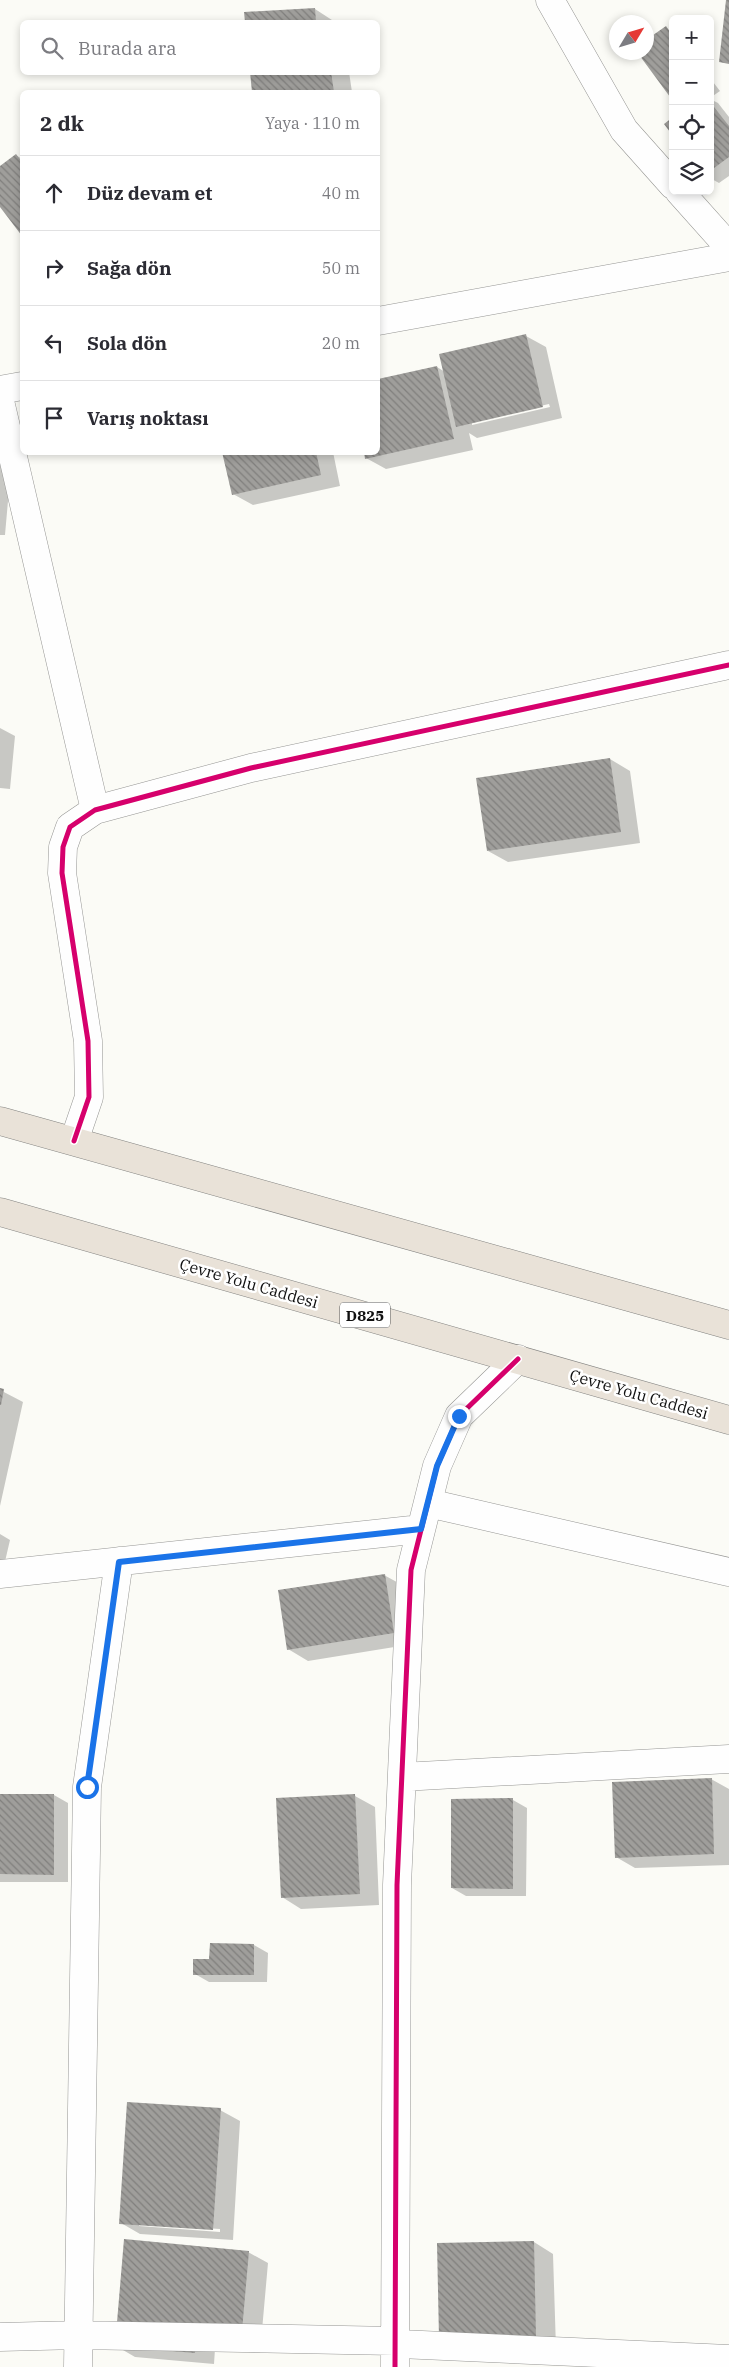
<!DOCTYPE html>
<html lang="tr">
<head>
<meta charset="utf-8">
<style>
	:root { --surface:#fff; --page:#f2f2f3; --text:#2b2b33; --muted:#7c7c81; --line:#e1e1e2 }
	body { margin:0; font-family:"IBM Plex Serif",serif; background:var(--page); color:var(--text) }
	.controls { position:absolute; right:15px; top:15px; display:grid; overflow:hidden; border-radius:8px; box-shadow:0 2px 8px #0003 }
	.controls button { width:45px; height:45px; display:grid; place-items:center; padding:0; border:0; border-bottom:1px solid var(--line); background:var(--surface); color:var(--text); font:25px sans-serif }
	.compass { position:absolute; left:609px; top:15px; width:45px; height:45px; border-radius:50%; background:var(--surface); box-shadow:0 2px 8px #0003; rotate:52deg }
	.stop { position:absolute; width:15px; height:15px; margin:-11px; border:4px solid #1a73e8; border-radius:50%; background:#fff }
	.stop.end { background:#1a73e8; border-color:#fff; box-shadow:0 1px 5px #0008 }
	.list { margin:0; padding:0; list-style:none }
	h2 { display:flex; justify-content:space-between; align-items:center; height:65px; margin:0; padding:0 20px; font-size:21px }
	h2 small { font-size:16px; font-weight:400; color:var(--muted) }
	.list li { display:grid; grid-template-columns:32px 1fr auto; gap:15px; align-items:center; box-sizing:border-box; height:75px; padding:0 20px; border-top:1px solid var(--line) }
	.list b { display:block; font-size:19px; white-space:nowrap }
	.list em { font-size:16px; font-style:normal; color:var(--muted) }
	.icon { flex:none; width:28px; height:28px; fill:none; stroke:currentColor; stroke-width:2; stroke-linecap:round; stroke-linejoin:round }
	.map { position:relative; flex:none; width:729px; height:2367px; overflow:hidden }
	.search { position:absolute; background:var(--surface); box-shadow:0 2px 8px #0003; left:20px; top:20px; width:360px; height:55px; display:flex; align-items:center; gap:12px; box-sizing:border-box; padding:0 18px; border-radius:8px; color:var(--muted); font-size:19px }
	.panel { position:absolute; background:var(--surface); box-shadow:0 2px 8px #0003; left:20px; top:90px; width:360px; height:365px; border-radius:8px }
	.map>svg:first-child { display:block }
</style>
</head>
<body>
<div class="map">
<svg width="729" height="2367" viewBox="0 0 729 2367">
	<defs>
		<pattern id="building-back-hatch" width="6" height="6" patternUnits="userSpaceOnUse" patternTransform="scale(1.25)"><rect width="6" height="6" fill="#9f9e9b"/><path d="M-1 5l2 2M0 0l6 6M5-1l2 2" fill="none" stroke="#807f7d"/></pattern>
	</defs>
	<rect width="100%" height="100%" fill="#fbfbf6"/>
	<path fill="#0003" fill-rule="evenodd" d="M315,9L335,22H247L246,13Z
		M252,72H349L352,92H254Z
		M710,78L720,91L710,98Z
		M710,99L718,103L729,117V176L719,183L710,178Z
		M16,155L22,159V234L0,205V168Z
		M526,336L546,347L562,418L477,438L469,433L473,450L386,469L366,458L378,452V381L437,367L445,372ZM549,404L550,407L472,425V422Z
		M224,452H333L340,486L253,505L233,494Z
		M0,460L11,467L5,535H0Z
		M0,728L15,736L10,789L0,788Z
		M610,759L630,771L640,843L508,862L488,851Z
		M0,1390L23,1402L0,1506Z
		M0,1534L10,1540L0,1583Z
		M384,1575L404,1586L413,1644L308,1661L288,1649Z
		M711,1779L729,1789V1865L635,1868L616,1857Z
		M0,1795H54L68,1803V1882H0Z
		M355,1796L375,1807L379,1905L301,1909L282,1897Z
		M513,1800L527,1808L526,1896H466L452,1888Z
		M254,1945L268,1953L267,1982H209L195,1974L210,1960Z
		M220,2110L240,2121L233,2240L140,2234L121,2223ZM139,2224L220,2229V2232L139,2226Z
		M534,2242L553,2254L556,2348L460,2349Z
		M248,2252L268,2263L260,2353L215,2349L214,2364L135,2357L116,2346Z"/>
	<path fill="url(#building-back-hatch)" d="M726,0H729V64L719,62Z
		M315,8L316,22H245L244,12Z
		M666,26L673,36V101L637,52H646V40Z
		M250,72H331L334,92H252Z
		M710,102L729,126V157L710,171Z
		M673,117V136L664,124Z
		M16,154L22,162V236L0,207V166Z
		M526,334L543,407L456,427L439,354Z
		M437,366L454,439L365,459L364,452H378V379Z
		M222,452H316L321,475L232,495Z
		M610,758L621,832L487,851L476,778Z
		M0,1388L4,1389L1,1405H0Z
		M385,1574L394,1633L287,1650L278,1590Z
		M712,1778L714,1854L615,1858L612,1782Z
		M0,1794H54V1875L0,1874Z
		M355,1794L360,1894L281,1898L276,1798Z
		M513,1798V1889L451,1888V1799Z
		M210,1943L254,1944V1975H193V1959H209Z
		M127,2102L221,2108L213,2230L119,2224Z
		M124,2239L249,2251L241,2342L196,2338L195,2353L115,2346Z
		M534,2241L536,2337L439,2338L437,2243Z"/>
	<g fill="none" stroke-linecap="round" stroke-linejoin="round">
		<defs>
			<path id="minor" d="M550,0L624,130L673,185
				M679,191L729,247
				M378,321L729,257
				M0,390L22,386
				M0,401L95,810
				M74,1141L89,1097L88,1041L62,873L63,847L70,827L95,810L251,768L729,665
				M428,1503L729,1572
				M0,1574L421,1529
				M402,1777L729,1759
				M0,2337L78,2335L395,2341L400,2344L729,2359
				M78,2367L87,1787L119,1561
				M395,2367L397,1885L411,1570L437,1466L459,1416L518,1359"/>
			<path id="highway" d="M0,1121L729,1325
				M0,1212L729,1420"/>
		</defs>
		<use href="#minor" stroke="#969694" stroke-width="29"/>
		<use href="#highway" stroke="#838381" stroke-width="29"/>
		<use href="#minor" stroke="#fefefe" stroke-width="28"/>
		<use href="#highway" stroke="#e9e2d8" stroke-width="28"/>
		<defs>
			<path id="cycleway" d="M74,1141L89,1097L88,1041L62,873L63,847L70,827L95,810L251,768L729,665
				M395,2367L397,1885L411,1570L437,1466L459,1416L518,1359"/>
		</defs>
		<use href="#cycleway" stroke="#fff" stroke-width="8"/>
		<use href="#cycleway" stroke="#d6006c" stroke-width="5"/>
	</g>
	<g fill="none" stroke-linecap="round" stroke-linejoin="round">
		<path stroke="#1a73e8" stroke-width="6" d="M87,1787L119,1562L421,1529L437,1466L459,1416"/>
	</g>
	<g text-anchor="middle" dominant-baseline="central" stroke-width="5" stroke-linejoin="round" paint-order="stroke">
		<rect fill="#fff" stroke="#585858" stroke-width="1" x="340" y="1302.5" width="50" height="25" rx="4"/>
		<g font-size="15" font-weight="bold" fill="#101010">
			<text x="365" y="1315">D825</text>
		</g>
		<g font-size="16" fill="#101010" stroke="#fff">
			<text transform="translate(249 1283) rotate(16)">Çevre Yolu Caddesi</text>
			<text transform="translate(639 1394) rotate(16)">Çevre Yolu Caddesi</text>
		</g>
	</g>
</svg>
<div class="controls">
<button>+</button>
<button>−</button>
<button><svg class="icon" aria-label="locate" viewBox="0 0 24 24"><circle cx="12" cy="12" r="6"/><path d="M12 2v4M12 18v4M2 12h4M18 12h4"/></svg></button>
<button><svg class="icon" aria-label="layers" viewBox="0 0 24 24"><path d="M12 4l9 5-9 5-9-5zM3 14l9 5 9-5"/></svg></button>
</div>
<svg class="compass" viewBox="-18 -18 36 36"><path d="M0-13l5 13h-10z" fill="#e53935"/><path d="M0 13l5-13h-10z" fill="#7c7c81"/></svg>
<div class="stop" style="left:87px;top:1787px"></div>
<div class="stop end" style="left:459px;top:1416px"></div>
<div class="search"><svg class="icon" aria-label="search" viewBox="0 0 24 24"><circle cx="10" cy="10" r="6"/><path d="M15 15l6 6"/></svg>Burada ara</div>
<section class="panel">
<h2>2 dk<small>Yaya · 110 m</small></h2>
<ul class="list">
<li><svg class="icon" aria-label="ahead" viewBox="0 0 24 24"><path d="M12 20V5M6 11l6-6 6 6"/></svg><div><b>Düz devam et</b></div><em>40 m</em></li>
<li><svg class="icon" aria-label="right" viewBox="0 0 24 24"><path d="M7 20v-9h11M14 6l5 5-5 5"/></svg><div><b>Sağa dön</b></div><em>50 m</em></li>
<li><svg class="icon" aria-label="left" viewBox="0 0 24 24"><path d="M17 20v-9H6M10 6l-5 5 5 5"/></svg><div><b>Sola dön</b></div><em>20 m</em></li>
<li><svg class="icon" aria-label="arrive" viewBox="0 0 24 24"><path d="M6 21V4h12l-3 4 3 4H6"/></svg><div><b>Varış noktası</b></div></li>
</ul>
</section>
</div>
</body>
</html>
